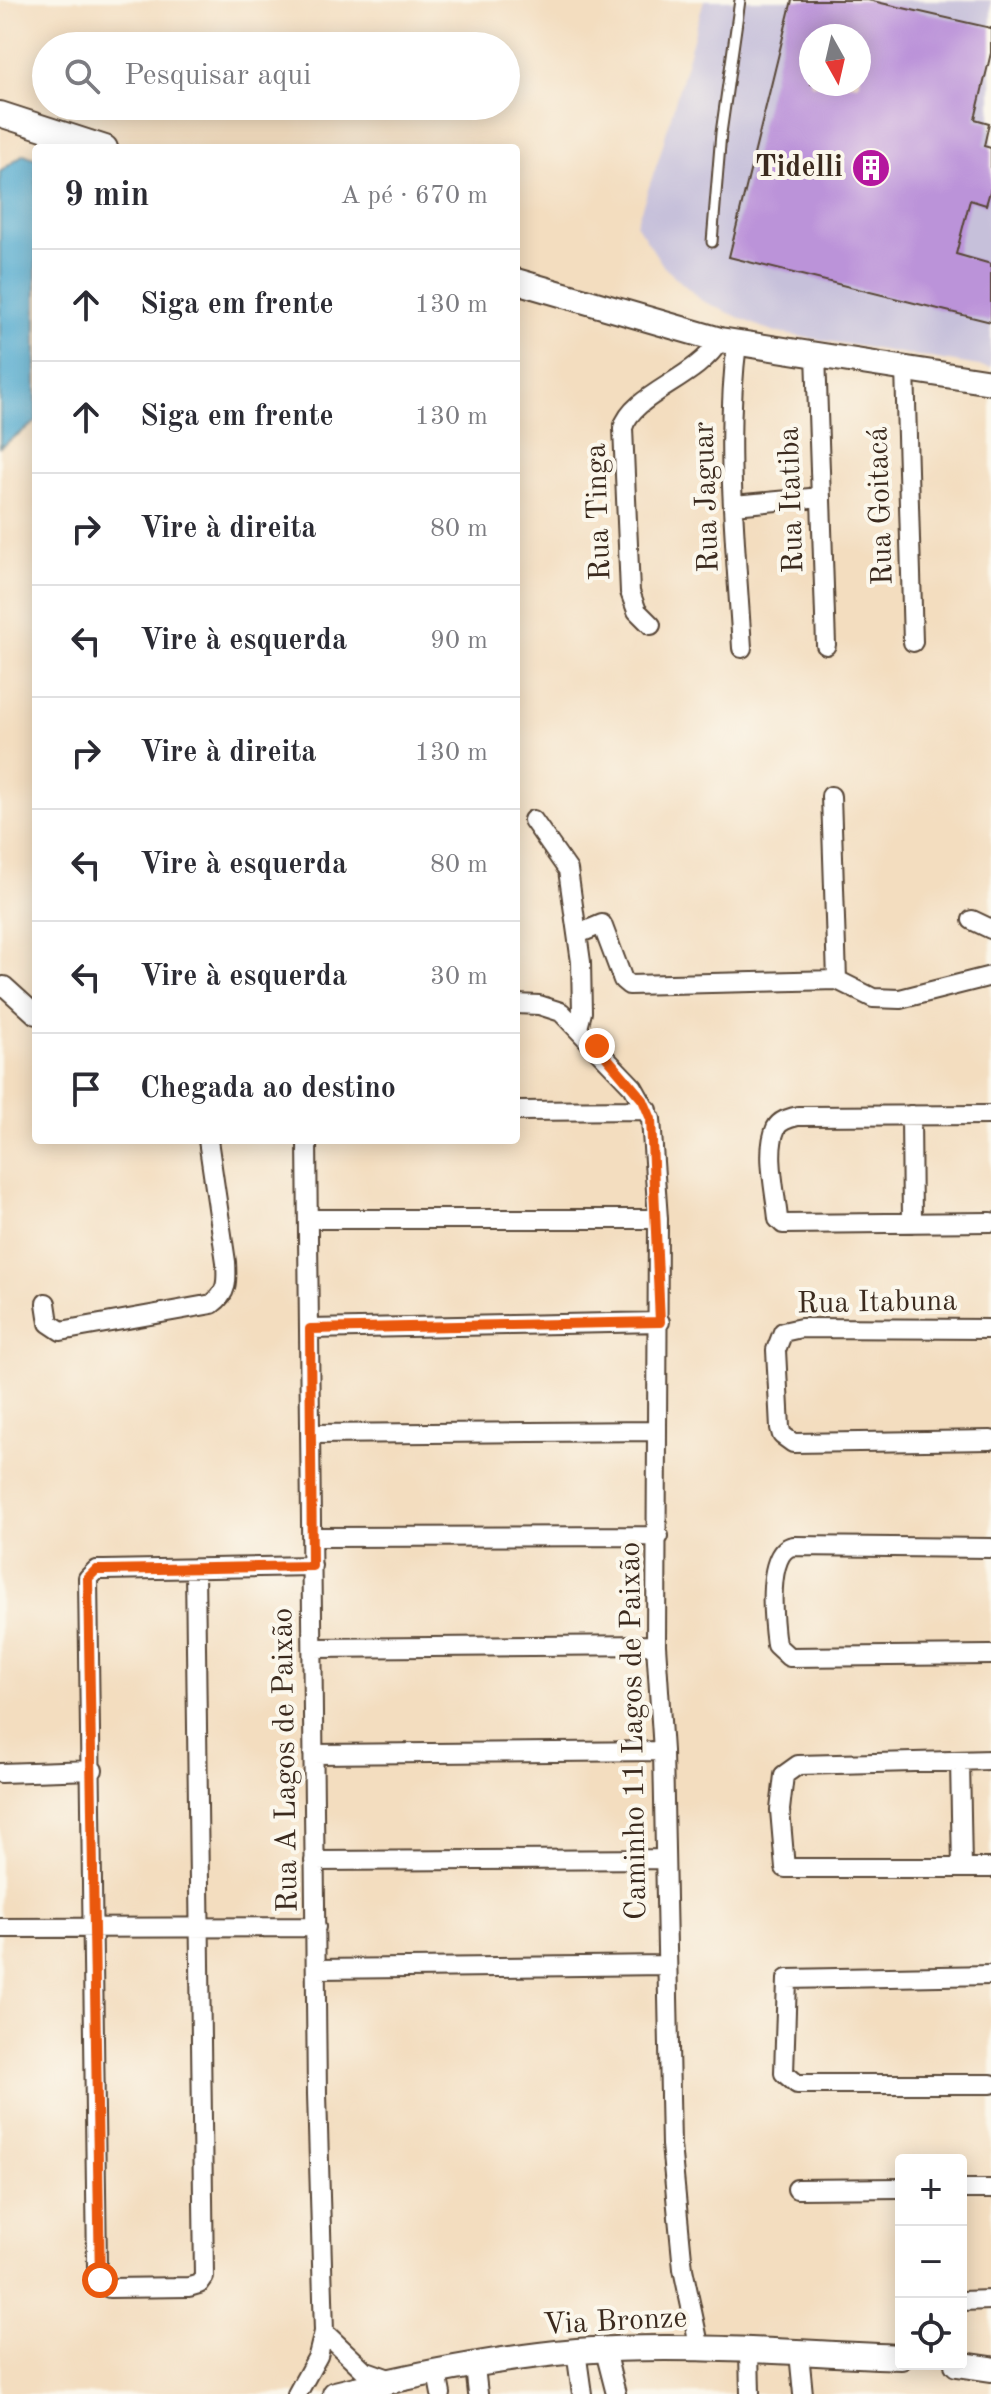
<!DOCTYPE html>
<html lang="pt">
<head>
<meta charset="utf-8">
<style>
	:root { --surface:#fff; --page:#f7f7f7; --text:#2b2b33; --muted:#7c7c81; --line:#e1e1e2 }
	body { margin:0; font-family:"Old Standard TT",serif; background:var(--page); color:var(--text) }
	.controls { position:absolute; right:24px; bottom:24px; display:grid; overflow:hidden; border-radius:8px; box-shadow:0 4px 20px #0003 }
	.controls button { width:72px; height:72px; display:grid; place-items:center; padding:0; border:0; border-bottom:2px solid var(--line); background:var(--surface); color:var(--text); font:40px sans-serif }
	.compass { position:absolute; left:799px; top:24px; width:72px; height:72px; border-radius:50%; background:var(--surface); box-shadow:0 4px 20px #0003; rotate:172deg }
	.stop { position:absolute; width:24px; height:24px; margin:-18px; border:6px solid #ea580c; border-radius:50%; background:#fff }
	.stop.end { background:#ea580c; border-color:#fff; box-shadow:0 2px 8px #0008 }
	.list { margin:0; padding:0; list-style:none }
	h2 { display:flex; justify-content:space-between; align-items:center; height:104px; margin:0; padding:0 32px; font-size:34px }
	h2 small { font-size:26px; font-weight:400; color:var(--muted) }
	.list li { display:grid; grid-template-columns:52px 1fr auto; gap:24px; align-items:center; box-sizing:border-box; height:112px; padding:0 32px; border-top:2px solid var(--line) }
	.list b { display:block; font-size:30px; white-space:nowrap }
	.list em { font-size:26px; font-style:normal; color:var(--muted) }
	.icon { flex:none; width:44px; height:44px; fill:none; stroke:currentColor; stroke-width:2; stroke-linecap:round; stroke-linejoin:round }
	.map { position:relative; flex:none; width:991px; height:2394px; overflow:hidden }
	.search { position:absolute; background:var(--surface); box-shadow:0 4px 20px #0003; left:32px; top:32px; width:488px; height:88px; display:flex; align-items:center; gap:20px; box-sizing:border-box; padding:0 28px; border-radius:44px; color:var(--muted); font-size:30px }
	.panel { position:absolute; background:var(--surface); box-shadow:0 4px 20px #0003; left:32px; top:144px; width:488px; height:1000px; border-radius:8px }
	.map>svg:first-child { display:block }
</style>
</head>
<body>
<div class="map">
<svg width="991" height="2394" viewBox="0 0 991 2394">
	<rect width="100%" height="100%" fill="#fbf7ec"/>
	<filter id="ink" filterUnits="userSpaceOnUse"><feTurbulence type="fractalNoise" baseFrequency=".0125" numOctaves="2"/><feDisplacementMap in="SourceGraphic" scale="16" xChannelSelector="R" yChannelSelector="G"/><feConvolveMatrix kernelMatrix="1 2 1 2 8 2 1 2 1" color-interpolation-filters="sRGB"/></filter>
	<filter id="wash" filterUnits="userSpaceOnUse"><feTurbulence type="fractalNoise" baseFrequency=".006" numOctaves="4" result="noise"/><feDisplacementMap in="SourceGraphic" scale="32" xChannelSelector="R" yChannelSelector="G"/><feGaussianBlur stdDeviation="1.8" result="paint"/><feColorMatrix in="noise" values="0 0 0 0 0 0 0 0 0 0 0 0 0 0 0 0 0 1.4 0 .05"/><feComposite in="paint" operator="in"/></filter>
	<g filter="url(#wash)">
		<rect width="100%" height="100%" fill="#f3ddbf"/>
		<path fill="#c6c0da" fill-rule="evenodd" d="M704,0H991V368L772,332L702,301L664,267L636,224L659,158ZM811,36H859V84H811Z"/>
		<path fill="#52aacf" stroke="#466a76" stroke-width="2" d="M24,154L36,159V422L0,447V172Z"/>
		<g id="blocks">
			<path fill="#bb93d9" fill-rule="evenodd" d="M792,0H868L991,28V53L975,119L989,123L984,146L991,148V188L986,205L970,200L956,254L991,264V322L729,257ZM811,36H859V84H811Z"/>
		</g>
	</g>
	<g filter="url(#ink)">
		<use href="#blocks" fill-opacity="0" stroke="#574536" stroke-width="2"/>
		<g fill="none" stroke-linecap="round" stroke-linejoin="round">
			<defs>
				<path id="lane" d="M712,242L721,133L740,0"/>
				<path id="street" d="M737,343C724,443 736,547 742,648
					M816,354L826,645
					M905,368L913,642
					M734,505L821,497
					M651,625L637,611L630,592L623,428C632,394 697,379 720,340
					M831,796L837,980
					M533,820L568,870L581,962L582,1012L578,1028
					M972,920L991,929
					M578,934L602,924L623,980L629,985L837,980L873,998L900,999L991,976
					M4,986L36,1015
					M516,1004L539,1005L561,1012L633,1087L651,1119L658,1219L656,1645L663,1751L671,2145L683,2269L700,2349
					M516,1111L648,1110
					M911,1115L912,1223
					M991,1115L798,1116C790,1118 780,1120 776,1128C765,1152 776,1194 778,1219L783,1224L991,1222
					M310,1219H658
					M46,1303L49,1323L61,1331L212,1304C228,1293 227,1280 226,1262L208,1140
					M310,1329L660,1322
					M991,1329L801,1328L783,1332L776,1350L780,1428L782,1435L793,1443L991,1440
					M311,1434L657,1431
					M312,1537L659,1536
					M991,1548L793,1546C765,1551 773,1622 776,1645L789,1657L991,1655
					M195,1569L204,2277L199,2284L189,2287L109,2288L102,2284L97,2266L88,1578L96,1570H104L312,1566
					M313,1648L656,1645
					M313,1754L663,1751
					M991,1760L798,1765L784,1775L780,1810L785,1868H991
					M960,1761L962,1868
					M0,1773L93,1770
					M314,1861L664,1859
					M0,1928L316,1927
					M317,1969L666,1965
					M991,1975L787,1979L784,2073L797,2084H991
					M797,2189L901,2188
					M961,2189H991
					M961,2301L991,2300
					M324,2332L364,2370L392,2380
					M576,2351L582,2394
					M605,2351L616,2394
					M749,2351L750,2394
					M799,2353L803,2394
					M475,2367L478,2394
					M437,2373L441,2394
					M297,2394L318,2356L324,2332L317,2094L307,1140"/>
				<path id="secondary" d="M0,114L105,148
					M516,281L720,340L991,382
					M957,2364L991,2369
					M335,2394C412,2375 498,2358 577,2351C684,2343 794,2353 901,2357"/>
			</defs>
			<use href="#lane" stroke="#574536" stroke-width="13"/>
			<use href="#street" stroke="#574536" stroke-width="22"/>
			<use href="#secondary" stroke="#574536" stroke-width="28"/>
			<use href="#lane" stroke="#fff" stroke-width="9"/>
			<use href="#street" stroke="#fff" stroke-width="18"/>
			<use href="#secondary" stroke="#fff" stroke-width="24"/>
		</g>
	</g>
	<g fill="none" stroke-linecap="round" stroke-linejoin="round" filter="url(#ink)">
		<path stroke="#ea580c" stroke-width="10" d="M100,2280L88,1578L96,1570H104L312,1566L310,1329L660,1322L651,1119L643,1100L597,1046"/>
	</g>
	<defs>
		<symbol id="building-disc" viewBox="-11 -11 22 22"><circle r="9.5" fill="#b5179e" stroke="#fbf7ec"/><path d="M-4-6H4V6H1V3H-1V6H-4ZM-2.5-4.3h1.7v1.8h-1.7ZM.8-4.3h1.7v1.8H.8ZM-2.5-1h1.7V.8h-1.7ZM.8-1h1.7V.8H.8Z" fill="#fff"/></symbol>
	</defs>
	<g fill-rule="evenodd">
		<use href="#building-disc" x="849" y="146" width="44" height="44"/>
	</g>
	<g text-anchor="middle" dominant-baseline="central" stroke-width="8" stroke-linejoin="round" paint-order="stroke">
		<g font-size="30" font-weight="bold" fill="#3b2a1e" stroke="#fbf7ec" text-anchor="end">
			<text x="843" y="168">Tidelli</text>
		</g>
		<g font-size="30" fill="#3b2a1e" stroke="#fbf7ec">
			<text transform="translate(707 497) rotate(-92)">Rua Jaguar</text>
			<text transform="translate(792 500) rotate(-92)">Rua Itatiba</text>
			<text transform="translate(881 506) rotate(-92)">Rua Goitacá</text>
			<text transform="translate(599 512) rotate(-92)">Rua Tinga</text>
			<text transform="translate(877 1303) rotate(-1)">Rua Itabuna</text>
			<text transform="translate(634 1731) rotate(-91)">Caminho 11 Lagos de Paixão</text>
			<text transform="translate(286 1760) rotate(-91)">Rua A Lagos de Paixão</text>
			<text transform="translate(615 2322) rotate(-3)">Via Bronze</text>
		</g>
	</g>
</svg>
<div class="controls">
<button>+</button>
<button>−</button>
<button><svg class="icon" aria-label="locate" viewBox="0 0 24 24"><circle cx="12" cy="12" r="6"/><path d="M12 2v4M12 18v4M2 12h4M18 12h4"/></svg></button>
</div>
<svg class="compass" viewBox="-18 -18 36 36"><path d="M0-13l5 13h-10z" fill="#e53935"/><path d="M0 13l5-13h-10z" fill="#7c7c81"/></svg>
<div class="stop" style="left:100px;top:2280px"></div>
<div class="stop end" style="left:597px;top:1046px"></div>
<div class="search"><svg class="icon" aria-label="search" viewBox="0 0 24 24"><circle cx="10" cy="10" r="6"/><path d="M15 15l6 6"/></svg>Pesquisar aqui</div>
<section class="panel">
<h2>9 min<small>A pé · 670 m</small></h2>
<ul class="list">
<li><svg class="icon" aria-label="ahead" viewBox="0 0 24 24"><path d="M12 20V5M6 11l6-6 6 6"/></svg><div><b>Siga em frente</b></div><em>130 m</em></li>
<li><svg class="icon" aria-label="ahead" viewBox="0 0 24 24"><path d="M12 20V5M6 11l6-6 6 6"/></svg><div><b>Siga em frente</b></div><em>130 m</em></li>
<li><svg class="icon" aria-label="right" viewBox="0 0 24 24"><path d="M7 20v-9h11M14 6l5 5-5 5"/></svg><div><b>Vire à direita</b></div><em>80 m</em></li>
<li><svg class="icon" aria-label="left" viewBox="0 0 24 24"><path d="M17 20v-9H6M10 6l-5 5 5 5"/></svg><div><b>Vire à esquerda</b></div><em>90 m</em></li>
<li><svg class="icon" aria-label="right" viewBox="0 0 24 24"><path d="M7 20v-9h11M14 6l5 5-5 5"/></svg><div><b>Vire à direita</b></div><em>130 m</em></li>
<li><svg class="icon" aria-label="left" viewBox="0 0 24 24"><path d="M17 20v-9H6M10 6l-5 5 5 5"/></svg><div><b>Vire à esquerda</b></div><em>80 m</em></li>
<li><svg class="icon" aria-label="left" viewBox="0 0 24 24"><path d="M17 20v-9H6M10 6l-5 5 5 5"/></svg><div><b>Vire à esquerda</b></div><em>30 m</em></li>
<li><svg class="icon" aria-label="arrive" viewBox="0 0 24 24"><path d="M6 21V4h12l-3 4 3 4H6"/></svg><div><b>Chegada ao destino</b></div></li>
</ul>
</section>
</div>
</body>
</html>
